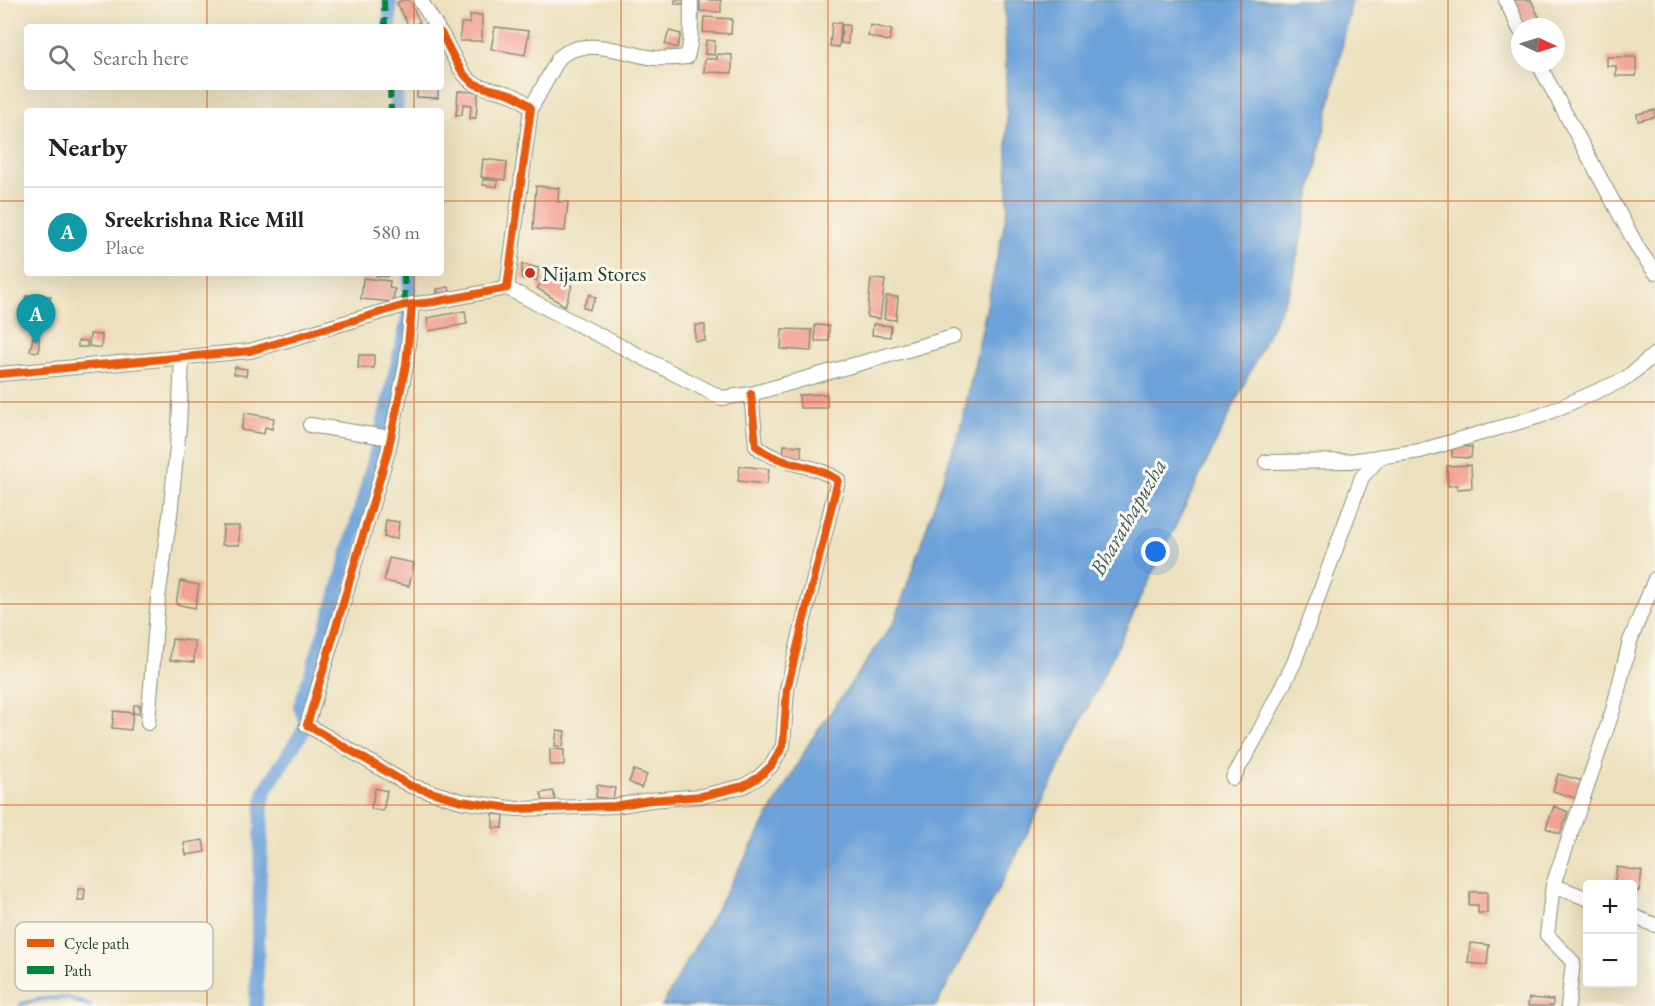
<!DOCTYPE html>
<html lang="en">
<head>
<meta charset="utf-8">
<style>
	:root { --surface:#fff; --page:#f2f2f2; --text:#222; --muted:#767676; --line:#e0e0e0; --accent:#c8321e }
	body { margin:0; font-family:"EB Garamond",serif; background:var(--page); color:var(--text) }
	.controls { position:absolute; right:18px; bottom:18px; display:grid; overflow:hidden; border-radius:6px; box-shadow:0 6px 24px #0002 }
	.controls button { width:54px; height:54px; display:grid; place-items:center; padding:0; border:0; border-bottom:2px solid var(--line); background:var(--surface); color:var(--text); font:30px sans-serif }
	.compass { position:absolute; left:1511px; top:18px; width:54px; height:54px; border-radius:50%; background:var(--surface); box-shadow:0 6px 24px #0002; rotate:94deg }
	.you { position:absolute; left:1156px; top:552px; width:21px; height:21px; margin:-15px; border:4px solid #fff; border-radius:50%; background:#1a73e8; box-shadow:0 0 0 9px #1a73e833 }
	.badge { display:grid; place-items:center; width:39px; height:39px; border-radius:50%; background:var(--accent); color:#fff; font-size:20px; font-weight:700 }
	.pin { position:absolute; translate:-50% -50px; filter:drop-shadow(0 2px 3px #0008) }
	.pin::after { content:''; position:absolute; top:32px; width:21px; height:18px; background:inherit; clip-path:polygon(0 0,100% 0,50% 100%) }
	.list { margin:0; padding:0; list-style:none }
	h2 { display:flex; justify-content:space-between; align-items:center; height:78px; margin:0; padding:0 24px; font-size:26px }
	h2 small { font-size:20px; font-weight:400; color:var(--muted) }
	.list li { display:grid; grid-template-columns:39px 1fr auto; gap:18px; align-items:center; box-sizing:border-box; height:90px; padding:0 24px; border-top:2px solid var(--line) }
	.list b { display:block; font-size:22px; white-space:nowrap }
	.list p { margin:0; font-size:20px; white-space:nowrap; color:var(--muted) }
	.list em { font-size:20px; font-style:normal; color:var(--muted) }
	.icon { flex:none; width:33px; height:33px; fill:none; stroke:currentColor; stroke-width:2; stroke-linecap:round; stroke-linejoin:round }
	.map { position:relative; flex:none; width:1655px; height:1006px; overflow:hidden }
	.search { position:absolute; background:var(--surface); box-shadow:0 6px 24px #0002; left:24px; top:24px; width:420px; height:66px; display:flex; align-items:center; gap:15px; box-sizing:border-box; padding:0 21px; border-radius:6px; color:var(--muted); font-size:22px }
	.panel { position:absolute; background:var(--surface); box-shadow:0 6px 24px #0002; left:24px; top:108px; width:420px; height:168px; border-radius:6px }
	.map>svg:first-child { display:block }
</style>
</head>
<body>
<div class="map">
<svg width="1655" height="1006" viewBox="0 0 1655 1006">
	<rect width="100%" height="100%" fill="#fbf7ec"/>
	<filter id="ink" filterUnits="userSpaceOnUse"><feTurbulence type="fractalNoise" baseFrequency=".0167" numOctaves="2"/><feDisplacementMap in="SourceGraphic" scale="12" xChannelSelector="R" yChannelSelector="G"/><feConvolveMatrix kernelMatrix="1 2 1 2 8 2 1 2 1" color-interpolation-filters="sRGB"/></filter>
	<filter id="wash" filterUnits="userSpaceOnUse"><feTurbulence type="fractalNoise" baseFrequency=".008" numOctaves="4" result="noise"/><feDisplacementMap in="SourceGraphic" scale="24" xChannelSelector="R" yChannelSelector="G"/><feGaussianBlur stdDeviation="1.35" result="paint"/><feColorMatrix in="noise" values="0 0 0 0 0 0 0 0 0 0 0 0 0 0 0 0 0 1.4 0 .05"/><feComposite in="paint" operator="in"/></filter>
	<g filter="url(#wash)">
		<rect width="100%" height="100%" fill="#ece0be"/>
		<path fill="#6ca1d9" stroke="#466f86" stroke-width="1.5" d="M1005,0H1352L1290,289L1019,850L936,1006H662L810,742L895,621L962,423L1008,207Z"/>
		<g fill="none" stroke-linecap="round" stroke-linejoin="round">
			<path stroke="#6ca1d9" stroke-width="4" d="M21,1006V1004L42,999L67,998L90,1006"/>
			<path stroke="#6ca1d9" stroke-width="14" d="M390,0V27
				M396,87L397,111
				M256,1006L262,808L265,790L307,725L300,706L336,598L378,446L408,319L410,273"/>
		</g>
		<g id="blocks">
			<path fill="#f2a293" d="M402,0H409L420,22L409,27L397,3Z
				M675,0H686V4H675Z
				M700,0H721V12L700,11Z
				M1512,0H1531L1539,17L1523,24Z
				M470,15H482V41H460L461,23H470Z
				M704,17L732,19L731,34L703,32Z
				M1541,22L1542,27H1526V26Z
				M832,23H841L839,47L830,46Z
				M842,25H849L848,44L841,43Z
				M870,25L892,30L889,41L868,36Z
				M495,27L529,31L525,55L491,49Z
				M669,31L681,34L677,48L665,44Z
				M706,40L715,41L714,55L705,54Z
				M717,54L732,55V73L704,72L705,59H717Z
				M1607,57H1636V76H1616V66H1607Z
				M417,87H438V98L417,97Z
				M458,91L478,92L476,118H470L471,105L463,104L462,115H456Z
				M1655,110V117L1638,121L1637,114Z
				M483,159L507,162L505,180L481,177Z
				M483,179L498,181L497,187L483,185Z
				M536,186L559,188L558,202H568L565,231L533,229Z
				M522,264L539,268L537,281L522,279Z
				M376,273H388L387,277L376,276Z
				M548,274L572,286L565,306L537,288Z
				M363,278L390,281L389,288L395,289L393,302L361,299Z
				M871,279L885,280L880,319L867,317Z
				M449,287L450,293L438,295L437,289Z
				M590,294L596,298L589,310L583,307Z
				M26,296H51L46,318L23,320Z
				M886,296L898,297L896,320L884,319Z
				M465,311L467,324L429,331L427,318Z
				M873,324L891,326L890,337L872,335Z
				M695,325H705V341H695Z
				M815,325L829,326V341H815Z
				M782,329L812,330L811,351L781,349Z
				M90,334L102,335L101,348L89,346Z
				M33,337H39V352L30,351Z
				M78,341H87V347H78Z
				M359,355H374V368H358Z
				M235,367L247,369L246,376L234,374Z
				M827,394V408H800L799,395Z
				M245,413L274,418L272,429L265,427L264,434L241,430Z
				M784,445L801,446V458L783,457Z
				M1452,446L1472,447L1471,458L1452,457Z
				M1471,465L1472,488L1457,489V485L1448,486L1447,466Z
				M740,466L769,469L767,484L738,481Z
				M386,520L399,522L397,539L384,537Z
				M223,526H239V545H222Z
				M389,558L414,563L409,586L384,581Z
				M180,581L199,585L195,608L176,604Z
				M172,639L195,641L194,662L170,660Z
				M134,705H140L139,714L133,713Z
				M114,711L133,713L131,730L112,728Z
				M557,730L565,731L563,747L555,746Z
				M550,749L564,750V765H550Z
				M634,770L647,775L641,788L629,782Z
				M1558,774L1583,781L1578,799L1553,791Z
				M597,785L615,788L613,799L596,797Z
				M375,788L387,791L383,811L371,809Z
				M553,791L556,803L544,806L541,793Z
				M1554,806L1568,812L1560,834L1546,828Z
				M493,814L504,815L503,828H493Z
				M203,840L205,852L186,855L184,843Z
				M1617,867L1642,871L1639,891L1632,890V884H1614Z
				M78,889H85L84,900H78Z
				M1470,892H1487V913H1478V905H1469Z
				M1470,943L1489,945L1487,965L1468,963Z
				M1529,998L1553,1000V1006H1528Z"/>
		</g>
	</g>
	<g filter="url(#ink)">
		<use href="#blocks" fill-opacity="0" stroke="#868e79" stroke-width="1.5"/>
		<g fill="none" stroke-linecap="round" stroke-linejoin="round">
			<defs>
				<path id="minor" d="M420,0L437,27
					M1506,0L1520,30
					M1538,63L1639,250L1655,272
					M531,108L559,58C584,35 625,54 654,58C665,59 677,58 687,57C693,38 690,20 691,0
					M507,288L722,398L751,394L953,337
					M412,305L406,365L388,451L307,725L411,786L461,801L517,809L615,806L650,800L702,796L744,786L759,777L771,766L783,746L787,689L838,480C812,462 781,467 756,446L751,394
					M0,374L250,351L405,305L434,302L507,288L531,108C513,89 496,93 475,84C460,76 450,48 441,33
					M310,425L391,438
					M1266,462L1350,461L1420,451L1540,416L1625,379L1655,354
					M148,723L158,598L170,515L179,427L182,357
					M1233,778L1259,732L1294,663L1362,477L1381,456
					M1553,885L1588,899
					M1632,916L1655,925
					M1568,1006L1573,962L1547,935L1553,885L1613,710L1630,641L1655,579"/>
			</defs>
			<use href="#minor" stroke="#868e79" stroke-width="16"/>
			<use href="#minor" stroke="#fff" stroke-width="14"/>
			<path stroke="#00873e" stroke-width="6" stroke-dasharray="12 6" stroke-linecap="butt" d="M384,0L385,27
				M390,87L391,111
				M404,273L405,305"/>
			<defs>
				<path id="cycleway" d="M412,305L406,365L388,451L307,725L411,786L461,801L517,809L615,806L650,800L702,796L744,786L759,777L771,766L783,746L787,689L838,480C812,462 781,467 756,446L751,394
					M0,374L250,351L405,305L434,302L507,288L531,108C513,89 496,93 475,84C460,76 450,48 441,33"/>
			</defs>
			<use href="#cycleway" stroke="#fbf7ec" stroke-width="11"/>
			<use href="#cycleway" stroke="#e8590c" stroke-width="8"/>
		</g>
	</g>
	<path fill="none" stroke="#d45610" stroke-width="1.5" stroke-opacity="0.55" d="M207,0V27M414,0V27M621,0V1006M828,0V1006M1034,0V1006M1241,0V1006M1448,0V1006M207,87V111M414,87V111M0,201H27M441,201H1655M207,273V1006M414,273V1006M0,402H1655M0,604H1655M0,805H1655"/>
	<circle fill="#c8321e" stroke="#fbf7ec" stroke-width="2" cx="530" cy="273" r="6"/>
	<g text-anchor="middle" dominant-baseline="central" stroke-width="6" stroke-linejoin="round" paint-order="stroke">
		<g font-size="21" fill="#1f3d34" stroke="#fbf7ec" text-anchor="start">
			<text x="542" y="273">Nijam Stores</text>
		</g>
		<g font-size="22" font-style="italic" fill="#365b66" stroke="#fbf7ec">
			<text transform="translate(1128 517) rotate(-60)">Bharathapuzha</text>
		</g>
	</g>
	<rect x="15" y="922" width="198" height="69" rx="9" fill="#fbf7ec" stroke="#b9bfb5" stroke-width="1.5"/>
	<rect x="27" y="939" width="27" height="8" fill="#e8590c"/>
	<rect x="27" y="966" width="27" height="8" fill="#00873e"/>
	<g font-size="16" fill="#1f3d34">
		<text x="64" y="949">Cycle path</text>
		<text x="64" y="976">Path</text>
	</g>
</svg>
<div class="controls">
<button>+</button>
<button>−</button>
</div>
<svg class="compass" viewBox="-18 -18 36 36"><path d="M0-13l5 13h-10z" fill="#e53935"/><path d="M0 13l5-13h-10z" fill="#767676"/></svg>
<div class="you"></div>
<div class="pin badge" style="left:36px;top:344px;background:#0f9aa8">A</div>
<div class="search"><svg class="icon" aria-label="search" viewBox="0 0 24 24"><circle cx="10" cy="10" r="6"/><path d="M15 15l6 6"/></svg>Search here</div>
<section class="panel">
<h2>Nearby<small></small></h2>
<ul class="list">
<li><span class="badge" style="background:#0f9aa8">A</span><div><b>Sreekrishna Rice Mill</b><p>Place</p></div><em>580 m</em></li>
</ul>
</section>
</div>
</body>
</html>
